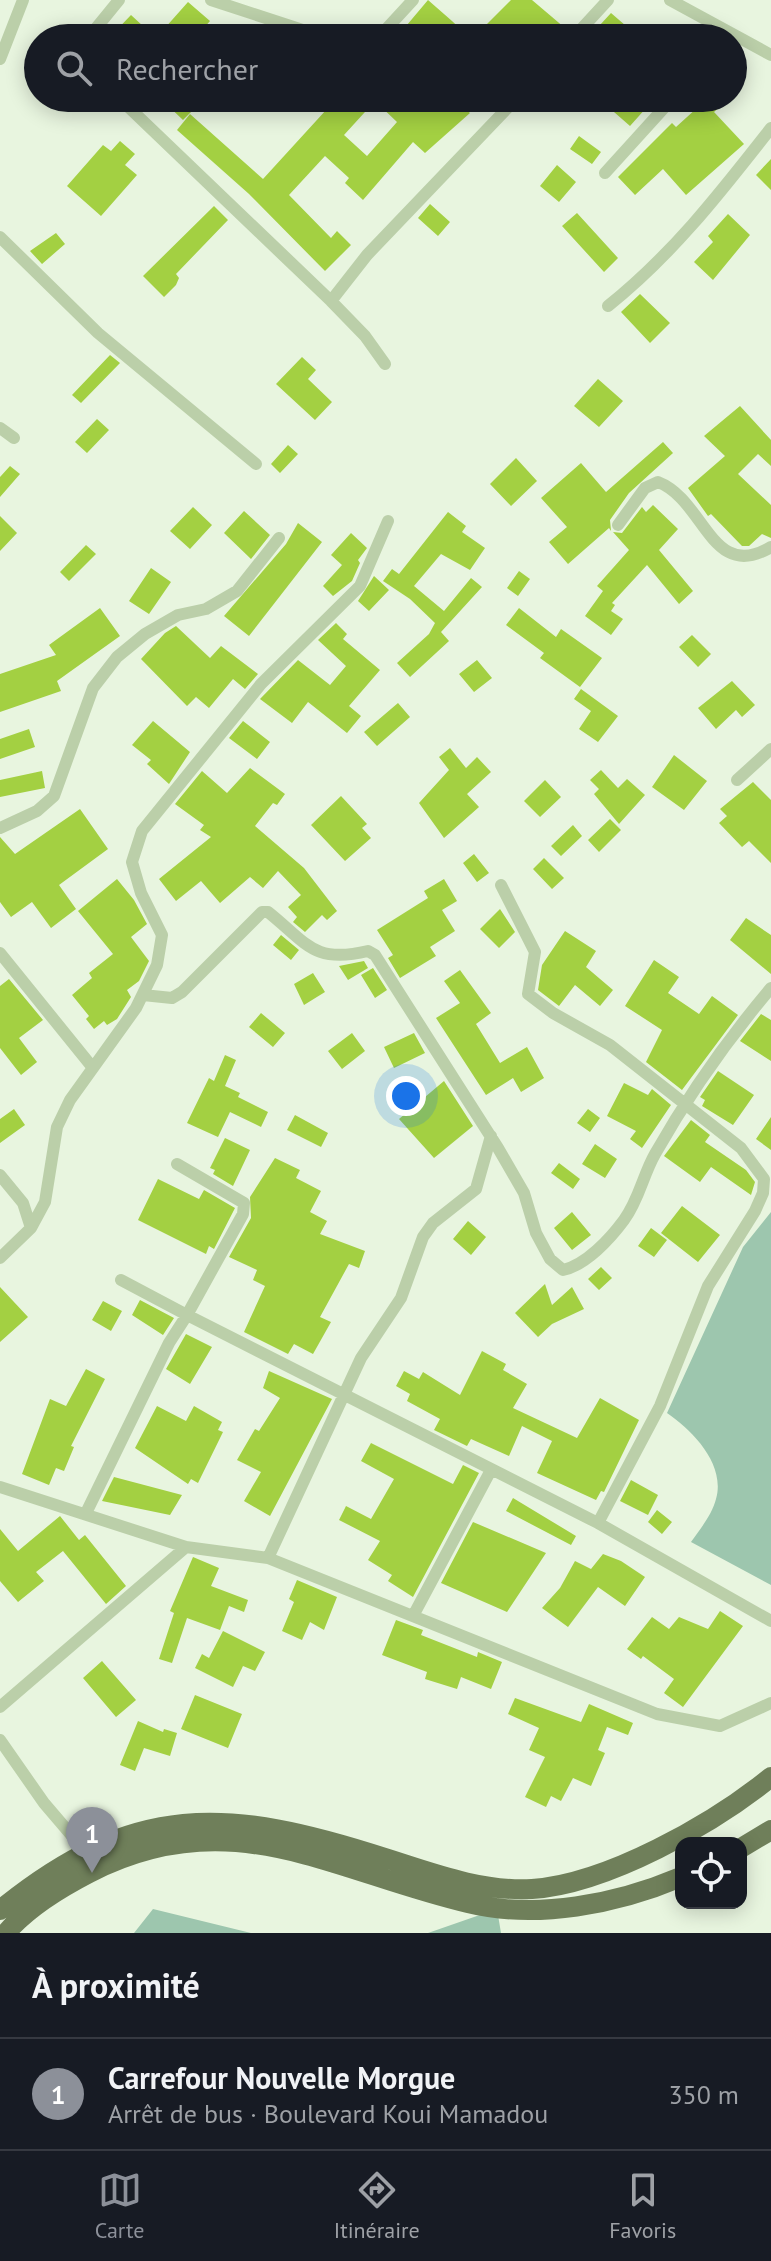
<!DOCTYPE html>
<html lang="fr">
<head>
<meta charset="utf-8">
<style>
	:root { --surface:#171b24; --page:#242831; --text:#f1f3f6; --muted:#9ea1a6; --line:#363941; --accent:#8c9099 }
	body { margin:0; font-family:"PT Sans",sans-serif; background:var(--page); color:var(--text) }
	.controls { position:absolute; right:24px; bottom:24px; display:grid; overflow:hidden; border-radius:16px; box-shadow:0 4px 20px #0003 }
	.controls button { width:72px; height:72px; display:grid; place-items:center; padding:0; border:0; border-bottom:2px solid var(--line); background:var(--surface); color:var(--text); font:40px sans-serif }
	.you { position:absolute; left:406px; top:1096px; width:28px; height:28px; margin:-20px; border:6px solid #fff; border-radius:50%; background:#1a73e8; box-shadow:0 0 0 12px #1a73e833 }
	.badge { display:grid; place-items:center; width:52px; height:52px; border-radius:50%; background:var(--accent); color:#fff; font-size:26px; font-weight:700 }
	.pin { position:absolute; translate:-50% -66px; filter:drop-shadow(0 2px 4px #0008) }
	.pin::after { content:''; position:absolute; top:42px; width:28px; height:24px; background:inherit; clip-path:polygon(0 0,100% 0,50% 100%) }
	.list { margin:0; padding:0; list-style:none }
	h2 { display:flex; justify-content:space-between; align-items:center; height:104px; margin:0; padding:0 32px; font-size:34px }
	h2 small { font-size:26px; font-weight:400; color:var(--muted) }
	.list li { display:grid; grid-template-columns:52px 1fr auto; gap:24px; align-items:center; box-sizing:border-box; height:112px; padding:0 32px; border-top:2px solid var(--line) }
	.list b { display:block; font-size:30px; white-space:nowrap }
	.list p { margin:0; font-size:26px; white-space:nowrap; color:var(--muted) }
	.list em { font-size:26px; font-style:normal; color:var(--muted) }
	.icon { flex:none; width:44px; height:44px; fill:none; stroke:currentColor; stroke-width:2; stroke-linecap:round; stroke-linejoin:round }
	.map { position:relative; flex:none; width:771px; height:1933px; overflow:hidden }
	.search { position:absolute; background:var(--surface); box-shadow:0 4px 20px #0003; left:24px; right:24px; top:24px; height:88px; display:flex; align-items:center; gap:20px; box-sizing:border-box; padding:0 28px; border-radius:44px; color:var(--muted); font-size:30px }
	.sheet { height:216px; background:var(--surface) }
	nav { display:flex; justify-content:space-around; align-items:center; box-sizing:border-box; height:112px; border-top:2px solid var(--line); background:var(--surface); font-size:22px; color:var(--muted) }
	nav a { display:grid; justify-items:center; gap:4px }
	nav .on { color:var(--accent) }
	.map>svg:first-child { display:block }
</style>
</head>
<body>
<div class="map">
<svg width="771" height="1933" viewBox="0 0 771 1933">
	<rect width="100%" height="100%" fill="#e8f5df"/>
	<path fill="#9dc6ae" d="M771,1212V1585L691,1542C700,1529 712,1515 716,1499C726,1464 692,1430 667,1413L743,1247Z
		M153,1909L251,1933H134Z
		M497,1909L501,1933H428Z"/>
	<path fill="#a3d042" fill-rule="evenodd" d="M428,0L452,21L470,38H396Z
		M511,0H532L565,28L556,38H473Z
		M188,2L210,21L195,38H109L131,15L156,38Z
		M611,13L640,38H588Z
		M160,98H205L183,120Z
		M337,98H454L470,113L425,153L413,142L363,200L345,183L349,178L325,156L289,195L331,238L337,231L351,245L325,271L249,194L177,130L190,114L263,179ZM375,101L397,122L367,156L344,135Z
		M598,98H655L630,126Z
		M708,98H730L714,112L744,144L686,195L663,169L635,195L618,177L672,123L676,127Z
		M579,136L601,152L592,164L570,149Z
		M120,141L135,154L125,165L137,175L101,216L67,186L103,145L111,151Z
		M771,159V190L756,175Z
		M557,165L576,182L559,202L540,186Z
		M430,204L450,222L438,236L418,218Z
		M214,206L228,220L176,274L179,278L176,285L164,297L143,276Z
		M577,213L618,258L604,272L562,226Z
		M728,214L750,235L713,280L694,262L713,242L708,236Z
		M56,233L65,244L42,264L30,251Z
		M640,294L670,323L650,343L621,312Z
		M110,355L120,363L81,403L72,395Z
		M302,357L316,370L308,379L332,402L315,420L276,384Z
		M598,379L623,401L599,427L574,406Z
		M740,406L771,440V466L758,454L738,474L771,505V538L762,534L749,546H742L711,514L708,516L688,488L725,456L704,436Z
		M97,419L109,430L87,453L75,442Z
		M663,442L673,453L629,493L610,520L611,531L609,528L568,564L549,542L567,527L541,498L581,463L606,492Z
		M288,445L298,454L280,473L271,464Z
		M516,458L537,481L511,506L490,484Z
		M10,466L20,474L0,497V477Z
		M653,505L678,529L659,550L693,591L679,604L647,565L612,603L615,605L611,611L623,619L611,635L585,616L603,591L597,586L629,550L613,532L622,533L642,507L646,512Z
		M193,507L212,525L190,549L170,531Z
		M244,511L270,535L251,559L224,533Z
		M448,512L466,526L462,532L485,548L470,570L441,554L414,586L444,611L471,578L482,587L441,632L449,641L410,677L397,663L429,634L435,623L410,599L383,581L392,569L399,574Z
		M0,516L17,533L0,551Z
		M298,523L322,542L249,636L224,616L286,544Z
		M351,533L367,548L358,560L360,563L352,581L333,596L323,586L342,565L331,555Z
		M86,545L96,554L69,581L60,572Z
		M151,568L171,582L149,614L129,601Z
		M519,571L530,579L518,596L507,588Z
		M374,576L389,590L369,611L358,601Z
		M100,608L120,636L57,681L61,691L0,712V674L56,655L49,645Z
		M519,608L556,637L561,629L602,658L580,687L540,658L544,653L506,625Z
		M336,623L347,634L343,639L380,670L349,706L361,716L347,733L308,702L292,723L260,699L298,660L330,685L346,666L318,640Z
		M176,626L210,658L221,646L258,674L245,689L233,679L209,708L196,697L187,706L141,659L165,633Z
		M692,635L711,654L698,667L679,647Z
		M477,660L492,678L474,692L459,674Z
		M732,681L755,705L742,717L736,710L716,729L698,708Z
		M581,689L618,716L598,742L579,729L591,711L574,699Z
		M398,703L410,717L377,746L364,732Z
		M153,721L190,752L169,784L147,764L151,760L132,745Z
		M243,721L270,742L257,759L229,738Z
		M29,729L35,747L0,759V739Z
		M450,748L466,768L477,757L491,772L467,794L479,807L444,838L419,803L449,770L439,757Z
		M674,755L707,781L684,810L652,787Z
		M250,768L285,794L277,805L273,803L255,826L304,868L337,911L327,920L322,915L305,932L293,922L297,917L288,907L301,895L278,871L263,888L250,877L220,903L201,881L176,901L159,879L211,837L200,830L204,825L175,804L202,771L227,793Z
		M601,770L618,788L627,779L645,795L619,824L594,794L599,789L590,780Z
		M42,771L45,788L0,797V780Z
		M545,780L561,797L540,817L524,801Z
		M753,782L771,800V863L749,841L742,847L719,823L727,816L720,809Z
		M341,796L367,824L362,828L371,838L345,861L311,825Z
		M80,809L108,849L59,885L76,909L51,928L32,902L11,917L0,902V837L15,854Z
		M610,819L621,830L599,852L588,840Z
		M573,825L582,836L561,856L551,846Z
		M474,854L489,873L477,882L463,863Z
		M544,858L564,878L552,889L533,869Z
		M117,879L134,900L147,924L131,937L149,961L139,981L127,990L131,997L117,1019L107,1025L104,1021L94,1029L86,1019L89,1016L72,995L92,978L89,973L113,954L78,911Z
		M444,879L457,901L442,910L455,931L430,947L436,956L400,978L388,958L393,955L377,930L428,898L424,891Z
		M500,909L515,932L499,948L480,929Z
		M746,918L771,935V974L730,940Z
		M565,931L596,951L586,967L613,990L600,1006L575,985L559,1006L538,990L542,965Z
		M281,935L299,950L291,960L273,945Z
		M654,960L679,977L668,993L699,1014L712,996L738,1015L682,1090L646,1062L662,1030L625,1006Z
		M364,961L368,968L348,980L339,966Z
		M373,968L387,990L375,998L361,975Z
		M460,970L491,1013L476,1024L500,1063L527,1047L544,1078L521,1092L513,1078L486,1095L436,1018L460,1003L444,981Z
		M313,973L325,992L304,1005L294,984Z
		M9,979L43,1020L19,1038L37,1062L21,1075L0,1048V986Z
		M261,1013L285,1033L273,1047L249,1027Z
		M761,1014L771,1020V1061L740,1041Z
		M352,1033L365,1051L342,1069L328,1051Z
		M414,1033L425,1053L394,1068L384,1047Z
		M225,1055L236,1060L225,1086L240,1093L238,1097L268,1112L261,1127L230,1112L218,1137L187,1123L209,1078L214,1081Z
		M718,1071L754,1095L733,1125L702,1106L705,1100L700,1097Z
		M444,1081L473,1126L434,1158L399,1119Z
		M624,1083L648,1095L652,1089L671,1105L642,1148L630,1139L636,1131L607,1116Z
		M14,1109L25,1125L0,1143V1119Z
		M588,1109L600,1118L590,1132L577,1123Z
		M295,1115L328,1133L321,1147L287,1130Z
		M771,1117V1150L756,1139Z
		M691,1120L710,1135L705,1142L746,1170L755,1182L751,1195L711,1167L700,1182L664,1156Z
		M225,1138L250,1150L233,1186L213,1174L215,1170L210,1168Z
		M595,1144L617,1159L605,1178L582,1164Z
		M275,1158L300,1170L296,1178L321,1191L310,1212L327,1221L320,1234L365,1251L359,1268L349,1264L320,1317L331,1322L313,1354L294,1344L288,1354L244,1332L265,1286L253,1280L257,1270L229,1257L251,1218L250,1197Z
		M559,1163L580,1179L573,1189L551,1173Z
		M158,1179L199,1199L204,1190L235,1208L214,1249L209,1246L206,1254L138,1220Z
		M682,1206L720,1235L698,1262L661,1233Z
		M572,1212L591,1235L572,1250L554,1228Z
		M468,1221L486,1237L471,1255L453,1239Z
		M651,1228L667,1240L654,1257L638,1246Z
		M601,1267L612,1278L599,1290L588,1279Z
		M545,1284L552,1305L572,1287L584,1309L552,1324L538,1337L515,1313Z
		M0,1287L28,1317L0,1342Z
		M140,1300L174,1318L163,1335L132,1315Z
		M103,1301L122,1311L111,1331L92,1320Z
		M186,1334L212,1347L190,1384L166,1369Z
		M482,1351L506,1364L503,1370L527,1384L513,1408L577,1438L600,1398L639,1420L604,1492L601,1491L596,1500L537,1473L552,1441L522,1426L509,1456L471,1439L467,1446L434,1430L440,1419L407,1401L410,1394L396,1386L404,1371L419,1379L423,1372L460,1395Z
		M86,1369L105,1379L71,1446L74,1447L64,1471L56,1468L49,1485L22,1474L50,1399L66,1406Z
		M269,1371L332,1399L270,1516L244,1501L261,1472L237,1460L255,1429L259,1431L280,1398L263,1388Z
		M157,1406L186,1421L194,1406L222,1422L218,1430L223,1432L198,1483L191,1479L188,1484L135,1448Z
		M371,1443L453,1484L463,1465L479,1473L413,1597L388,1581L392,1575L368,1560L380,1541L339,1520L346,1506L371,1519L394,1479L361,1461Z
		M114,1477L182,1495L170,1515L102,1501Z
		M631,1480L658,1495L648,1515L620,1501Z
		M513,1498L576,1536L571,1545L506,1511Z
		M657,1510L672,1522L662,1534L648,1522Z
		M60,1516L79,1540L85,1535L126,1586L106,1604L63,1551L36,1572L44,1581L18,1602L0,1581V1529L18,1551Z
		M473,1522L546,1553L507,1612L441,1583Z
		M603,1554L621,1561L645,1577L625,1606L598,1587L568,1627L542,1608L560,1588L575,1561L591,1569Z
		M193,1557L219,1568L211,1586L248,1600L244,1612L229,1606L220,1630L187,1618L172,1663L159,1659L174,1613L170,1611Z
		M297,1580L337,1597L324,1630L310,1622L302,1640L282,1631L294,1602L289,1599Z
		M720,1611L743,1626L683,1707L664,1693L674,1679L643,1656L641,1659L627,1649L652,1617L669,1629L679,1617L708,1629Z
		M396,1620L423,1630L421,1635L477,1657L478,1652L502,1662L491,1689L461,1677L457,1689L425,1679L427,1672L382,1655Z
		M223,1631L265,1652L255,1671L243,1666L233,1687L195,1668L202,1654L209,1658Z
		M102,1661L136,1700L116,1717L83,1678Z
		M195,1695L242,1714L228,1748L181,1729Z
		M515,1698L581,1722L589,1704L633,1723L628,1735L607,1727L598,1750L605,1753L591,1786L573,1778L561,1801L551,1796L546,1807L525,1797L545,1757L529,1750L539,1728L508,1714Z
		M138,1721L163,1732L164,1729L177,1733L170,1756L144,1748L135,1771L120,1765Z"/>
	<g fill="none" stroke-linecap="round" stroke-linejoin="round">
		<path stroke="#bbcfa9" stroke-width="12" d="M211,0L327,38
			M670,0L771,55
			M88,38L119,0
			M378,38L413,0
			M573,38L608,0
			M0,59L23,0
			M119,98L331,301L367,255L517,98
			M325,99L327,98
			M605,173L673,98
			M0,237L98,333L256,464
			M331,301L365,336L385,364
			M608,306C673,254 720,193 771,128
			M0,428L14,438
			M618,525L645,488L658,482C705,500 711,583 771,547
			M737,780L771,749
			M0,828L37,811L54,796L93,688L117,657L145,634L178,615L206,609L237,591L279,538
			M501,885L535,952L528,994L553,1013L610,1045L741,1148L764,1179L763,1193L755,1211L708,1286L660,1406L598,1523
			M0,953L93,1068
			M143,995L172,998L182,992L262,912H268C307,943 313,964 368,951L375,955L498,1148L524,1193L536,1233L550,1259L563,1270C586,1265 610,1239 624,1220C639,1200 643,1175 655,1154C689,1094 727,1040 771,988
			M0,1175L23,1203L31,1228
			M0,1258L31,1228L45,1202L57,1127L70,1100L136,1008L157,965L162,935L141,893L132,862L142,831L261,684L360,586L388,521
			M121,1280L187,1315L243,1214L244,1203L177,1164
			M0,1487L186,1547L268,1558L657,1714L720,1726L771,1703
			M86,1513L169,1343L187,1315L598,1523L771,1621
			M268,1558L361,1358L401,1298L423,1237L433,1223L476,1189L491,1136
			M413,1616L491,1470
			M0,1707L186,1547
			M0,1740L44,1803L85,1851"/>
		<path stroke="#6f7f5a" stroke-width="20" d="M741,1848L771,1830
			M0,1910C134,1801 227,1807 385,1858C432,1873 482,1892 532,1889C607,1884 713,1824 771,1777
			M6,1933C27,1908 60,1888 89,1873C230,1800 332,1871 468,1903C537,1920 617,1904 681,1877"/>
	</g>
</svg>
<div class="controls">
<button><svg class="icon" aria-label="locate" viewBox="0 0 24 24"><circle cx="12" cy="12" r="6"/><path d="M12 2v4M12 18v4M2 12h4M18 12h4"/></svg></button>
</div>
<div class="you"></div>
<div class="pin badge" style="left:92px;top:1873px">1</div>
<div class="search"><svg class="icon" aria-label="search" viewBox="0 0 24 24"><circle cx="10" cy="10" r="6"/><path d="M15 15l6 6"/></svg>Rechercher</div>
</div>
<section class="sheet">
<h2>À proximité<small></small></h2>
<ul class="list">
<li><span class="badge">1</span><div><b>Carrefour Nouvelle Morgue</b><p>Arrêt de bus · Boulevard Koui Mamadou</p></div><em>350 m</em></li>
</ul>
</section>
<nav>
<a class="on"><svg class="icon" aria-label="map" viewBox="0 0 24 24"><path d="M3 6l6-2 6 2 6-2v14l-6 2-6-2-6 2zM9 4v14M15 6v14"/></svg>Carte</a>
<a><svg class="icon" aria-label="directions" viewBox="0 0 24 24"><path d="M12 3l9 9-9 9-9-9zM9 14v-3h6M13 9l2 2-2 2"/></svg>Itinéraire</a>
<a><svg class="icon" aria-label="saved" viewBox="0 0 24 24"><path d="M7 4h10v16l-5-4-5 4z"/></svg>Favoris</a>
</nav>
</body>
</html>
